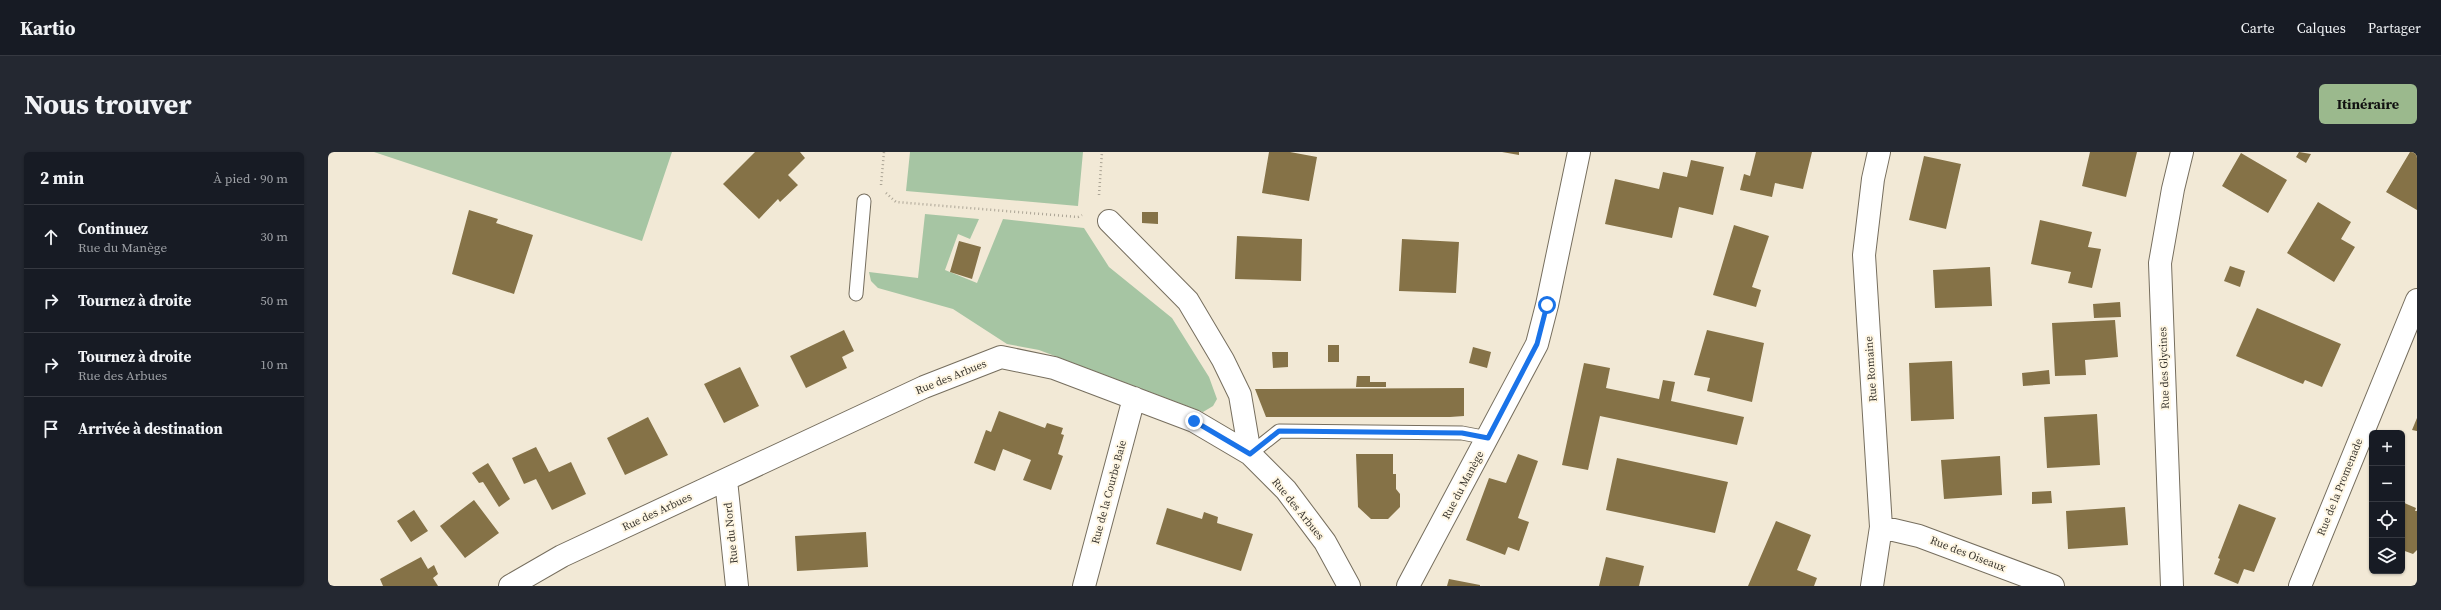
<!DOCTYPE html>
<html lang="fr">
<head>
<meta charset="utf-8">
<style>
	:root { --surface:#171b24; --page:#242831; --text:#f1f3f6; --muted:#9ea1a6; --line:#363941; --accent:#9bb98d }
	body { margin:0; font-family:"Source Serif 4",serif; background:var(--page); color:var(--text) }
	.controls { position:absolute; right:12px; bottom:12px; display:grid; overflow:hidden; border-radius:6px; box-shadow:0 1px 3px #0004 }
	.controls button { width:36px; height:36px; display:grid; place-items:center; padding:0; border:0; border-bottom:1px solid var(--line); background:var(--surface); color:var(--text); font:20px sans-serif }
	.stop { position:absolute; width:12px; height:12px; margin:-9px; border:3px solid #1a73e8; border-radius:50%; background:#fff }
	.stop.end { background:#1a73e8; border-color:#fff; box-shadow:0 1px 4px #0008 }
	.list { margin:0; padding:0; list-style:none }
	h2 { display:flex; justify-content:space-between; align-items:center; height:52px; margin:0; padding:0 16px; font-size:17px }
	h2 small { font-size:13px; font-weight:400; color:var(--muted) }
	.list li { display:grid; grid-template-columns:26px 1fr auto; gap:12px; align-items:center; box-sizing:border-box; height:64px; padding:0 16px; border-top:1px solid var(--line) }
	.list b { display:block; font-size:15px; white-space:nowrap }
	.list p { margin:0; font-size:13px; white-space:nowrap; color:var(--muted) }
	.list em { font-size:13px; font-style:normal; color:var(--muted) }
	.icon { flex:none; width:22px; height:22px; fill:none; stroke:currentColor; stroke-width:2; stroke-linecap:round; stroke-linejoin:round }
	.map { position:relative; flex:none; width:2089px; height:434px; overflow:hidden; border-radius:6px }
	header { display:flex; align-items:center; gap:24px; box-sizing:border-box; height:56px; padding:0 20px; background:var(--surface); border-bottom:1px solid var(--line) }
	header strong { font-size:19px }
	nav { display:flex; gap:22px; margin-inline-start:auto; font-size:14px }
	.intro { display:flex; align-items:center; justify-content:space-between; box-sizing:border-box; height:96px; padding:0 24px }
	h1 { margin:0; font-size:28px }
	.button { padding:10px 18px; border-radius:6px; background:var(--accent); color:#111; font-size:14px; font-weight:700 }
	main { display:flex; gap:24px; padding:0 24px }
	aside { flex:1; background:var(--surface); border-radius:6px; box-shadow:0 1px 3px #0004 }
	.map>svg:first-child { display:block }
</style>
</head>
<body>
<header>
<strong>Kartio</strong>
<nav><a>Carte</a><a>Calques</a><a>Partager</a></nav>
</header>
<div class="intro"><h1>Nous trouver</h1><a class="button">Itinéraire</a></div>
<main>
<aside>
<h2>2 min<small>À pied · 90 m</small></h2>
<ul class="list">
<li><svg class="icon" aria-label="ahead" viewBox="0 0 24 24"><path d="M12 20V5M6 11l6-6 6 6"/></svg><div><b>Continuez</b><p>Rue du Manège</p></div><em>30 m</em></li>
<li><svg class="icon" aria-label="right" viewBox="0 0 24 24"><path d="M7 20v-9h11M14 6l5 5-5 5"/></svg><div><b>Tournez à droite</b></div><em>50 m</em></li>
<li><svg class="icon" aria-label="right" viewBox="0 0 24 24"><path d="M7 20v-9h11M14 6l5 5-5 5"/></svg><div><b>Tournez à droite</b><p>Rue des Arbues</p></div><em>10 m</em></li>
<li><svg class="icon" aria-label="arrive" viewBox="0 0 24 24"><path d="M6 21V4h12l-3 4 3 4H6"/></svg><div><b>Arrivée à destination</b></div></li>
</ul>
</aside>
<div class="map">
<svg width="2089" height="434" viewBox="0 0 2089 434">
	<rect width="100%" height="100%" fill="#f2e9d6"/>
	<path fill="#a6c5a3" d="M46,0H344L314,89Z
		M582,0H755L750,54L578,39Z
		M597,62L651,67L642,87L630,82L617,118L649,131L675,67L756,76L781,115L844,166L881,225L889,247L885,254L875,260L711,198L679,192L625,157L550,136L543,129L541,120L590,126Z"/>
	<path fill="#857247" d="M427,0H472L477,6L460,23L470,33L452,50L450,47L431,67L395,32Z
		M941,0H962L989,5L981,49L934,41Z
		M1174,0H1191V3Z
		M1428,0H1484L1475,37L1447,31L1444,45L1412,38L1416,22L1422,24Z
		M1762,0H1809L1798,45L1754,34Z
		M1971,0L1983,2L1978,11L1968,5Z
		M2082,0H2089V58L2058,40Z
		M1913,1L1959,28L1940,61L1894,34Z
		M1596,4L1633,12L1618,77L1581,68Z
		M1363,8L1396,15L1385,63L1351,55L1344,86L1277,72L1287,27L1331,37L1335,20L1359,25Z
		M1990,50L2023,70L2013,87L2027,95L2006,130L1959,101Z
		M141,58L170,67L168,71L205,83L186,142L124,122Z
		M814,60H830V72L814,71Z
		M1712,68L1764,80L1760,95L1773,97L1764,136L1740,131L1743,120L1703,112Z
		M1406,73L1441,84L1424,135L1433,138L1428,155L1385,143Z
		M909,84L974,87L973,129L907,127Z
		M1074,87L1131,90L1128,141L1071,139Z
		M631,89L653,95L644,127L622,120Z
		M1902,114L1917,119L1912,135L1896,129Z
		M1662,115L1664,154L1607,156L1605,118Z
		M1792,150L1793,165L1766,166L1765,152Z
		M1929,156L2013,192L1994,235L1977,228L1975,232L1908,204Z
		M1787,168L1790,205L1757,208L1758,223L1727,224L1724,171Z
		M516,178L526,199L514,205L519,216L478,236L462,204Z
		M1379,178L1436,191L1424,250L1379,239L1382,226L1366,223Z
		M1000,193H1011V210H1000Z
		M1145,195L1163,200L1159,216L1141,211Z
		M944,200H960V215L945,216Z
		M1624,209L1626,267L1583,269L1581,211Z
		M1256,211L1282,216L1278,236L1331,247L1335,228L1347,230L1343,249L1416,265L1409,293L1272,264L1260,318L1234,313Z
		M412,215L431,254L396,271L376,232Z
		M1721,218L1722,232L1695,234L1694,221Z
		M1029,224H1042V230H1058V235H1028Z
		M1136,236V264L1122,265H938L927,237Z
		M671,259L717,276L719,271L735,276L733,282L736,283L730,302L735,304L723,338L695,328L703,308L675,297L667,319L646,311L658,278L663,280Z
		M1769,262L1772,313L1719,316L1716,265Z
		M320,265L340,303L297,323L279,286Z
		M2089,266V279L2084,278Z
		M208,295L221,320L243,310L258,342L224,358L208,327L196,332L184,306Z
		M1028,302H1065V322H1068V337L1072,342V355L1060,367H1043L1030,355Z
		M1190,302L1210,309L1190,366L1201,370L1191,399L1180,395L1177,403L1138,388L1161,326L1178,331Z
		M1672,304L1674,343L1616,347L1613,308Z
		M1289,306L1400,330L1387,381L1278,358Z
		M160,311L182,347L171,355L155,330L151,331L144,321Z
		M1723,339L1724,351L1704,352V340Z
		M146,348L171,381L137,406L112,374Z
		M2074,350L2088,356L2087,359H2089V398L2085,402L2074,398Z
		M1911,352L1948,366L1926,420L1916,417L1910,432L1886,422L1892,407L1890,406Z
		M1797,355L1800,393L1740,397L1738,359Z
		M839,356L874,367L876,360L890,365L889,371L925,382L913,419L828,392Z
		M86,358L100,379L83,390L69,369Z
		M1448,369L1483,383L1469,418L1489,426L1486,434H1420Z
		M538,380L540,415L469,419L467,384Z
		M93,405L100,417L106,413L110,422L105,426L110,434H55L52,427Z
		M1278,405L1316,414L1311,434H1271Z
		M1121,427L1152,433V434H1119Z"/>
	<g fill="none" stroke-linecap="round" stroke-linejoin="round">
		<defs>
			<path id="lane" d="M528,142L536,49
				M922,302L951,279L1134,281L1160,286"/>
			<path id="street" d="M781,69L860,149L895,208L912,243L922,302
				M398,328L409,434
				M1553,375L1591,384L1725,434
				M182,434L234,404L596,235L673,205L726,216L866,269L922,302L958,338L997,390L1021,434
				M756,434L806,246
				M1080,434L1209,192L1219,153L1251,0
				M1544,434L1553,375L1536,103L1545,27L1551,0
				M1844,434L1832,111L1845,37L1854,0
				M1972,434L2089,148"/>
		</defs>
		<use href="#lane" stroke="#766e5e" stroke-width="15"/>
		<use href="#street" stroke="#766e5e" stroke-width="24"/>
		<path stroke="#aca596" stroke-width="2.5" stroke-dasharray="1 3" stroke-linecap="butt" d="M553,33L556,0
			M558,41L568,50L750,65L754,63
			M771,43L774,0"/>
		<use href="#lane" stroke="#fff" stroke-width="13"/>
		<use href="#street" stroke="#fff" stroke-width="22"/>
	</g>
	<g fill="none" stroke-linecap="round" stroke-linejoin="round">
		<path stroke="#1a73e8" stroke-width="5" d="M866,269L922,302L951,279L1134,281L1160,286L1209,192L1219,153"/>
	</g>
	<g text-anchor="middle" dominant-baseline="central" stroke-width="4" stroke-linejoin="round" paint-order="stroke">
		<g font-size="11" fill="#3b3730" stroke="#fff7e4">
			<text transform="translate(1836 216) rotate(-92)">Rue des Glycines</text>
			<text transform="translate(1543 217) rotate(-94)">Rue Romaine</text>
			<text transform="translate(623 225) rotate(-22)">Rue des Arbues</text>
			<text transform="translate(1135 333) rotate(-62)">Rue du Manège</text>
			<text transform="translate(2012 335) rotate(-68)">Rue de la Promenade</text>
			<text transform="translate(781 340) rotate(-75)">Rue de la Courbe Baie</text>
			<text transform="translate(970 357) rotate(51)">Rue des Arbues</text>
			<text transform="translate(329 360) rotate(-25)">Rue des Arbues</text>
			<text transform="translate(403 381) rotate(-96)">Rue du Nord</text>
			<text transform="translate(1640 402) rotate(21)">Rue des Oiseaux</text>
		</g>
	</g>
</svg>
<div class="controls">
<button>+</button>
<button>−</button>
<button><svg class="icon" aria-label="locate" viewBox="0 0 24 24"><circle cx="12" cy="12" r="6"/><path d="M12 2v4M12 18v4M2 12h4M18 12h4"/></svg></button>
<button><svg class="icon" aria-label="layers" viewBox="0 0 24 24"><path d="M12 4l9 5-9 5-9-5zM3 14l9 5 9-5"/></svg></button>
</div>
<div class="stop" style="left:1219px;top:153px"></div>
<div class="stop end" style="left:866px;top:269px"></div>
</div>
</main>
</body>
</html>
